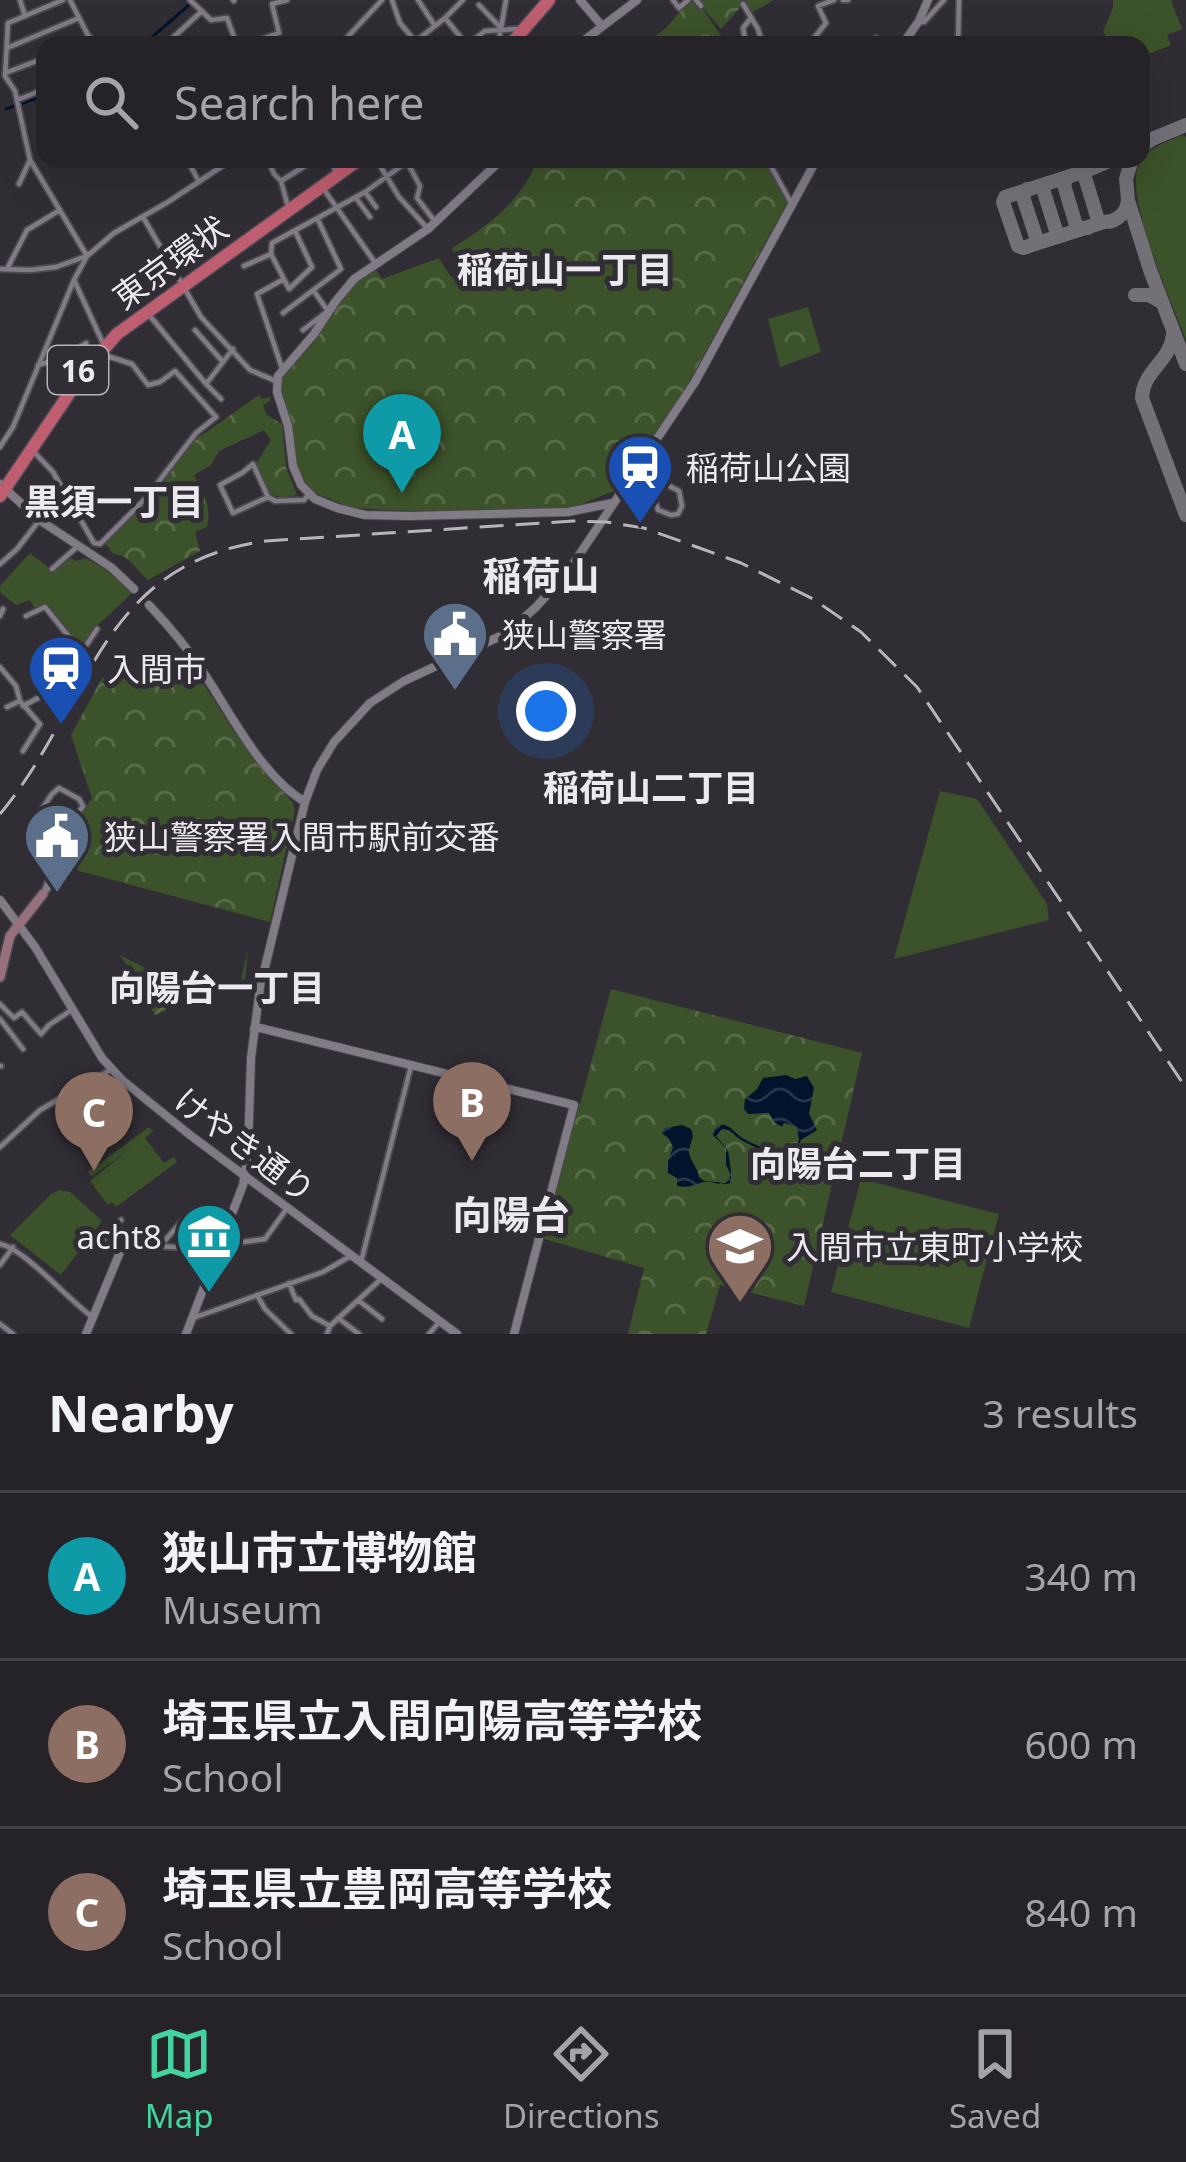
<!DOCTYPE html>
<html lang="en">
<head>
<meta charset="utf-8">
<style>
	:root { --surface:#252228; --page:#2d2a30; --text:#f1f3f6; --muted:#a3a4a8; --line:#423f45; --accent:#41d4a1 }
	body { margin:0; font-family:"Noto Sans","Noto Sans JP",sans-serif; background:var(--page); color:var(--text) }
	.you { position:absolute; left:546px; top:711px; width:42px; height:42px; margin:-30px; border:9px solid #fff; border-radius:50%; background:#1a73e8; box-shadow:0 0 0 18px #1a73e833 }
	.badge { display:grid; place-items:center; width:78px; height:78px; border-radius:50%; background:var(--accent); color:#fff; font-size:39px; font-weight:700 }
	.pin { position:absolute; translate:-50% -99px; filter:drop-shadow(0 3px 6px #0008) }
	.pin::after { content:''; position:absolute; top:63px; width:42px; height:36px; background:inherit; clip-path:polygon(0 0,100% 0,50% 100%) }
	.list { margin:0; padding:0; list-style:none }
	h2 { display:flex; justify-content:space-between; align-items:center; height:156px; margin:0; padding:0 48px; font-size:51px }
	h2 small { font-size:39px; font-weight:400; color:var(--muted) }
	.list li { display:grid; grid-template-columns:78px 1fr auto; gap:36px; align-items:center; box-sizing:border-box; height:168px; padding:0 48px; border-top:3px solid var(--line) }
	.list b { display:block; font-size:45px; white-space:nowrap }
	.list p { margin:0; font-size:39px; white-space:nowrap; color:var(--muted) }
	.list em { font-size:39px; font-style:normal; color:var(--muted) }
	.icon { flex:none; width:66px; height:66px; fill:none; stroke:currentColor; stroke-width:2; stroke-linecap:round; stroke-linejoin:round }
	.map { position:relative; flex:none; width:1186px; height:1334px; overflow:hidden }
	.search { position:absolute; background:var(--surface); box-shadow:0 12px 48px #0002; left:36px; right:36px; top:36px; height:132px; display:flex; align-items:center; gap:30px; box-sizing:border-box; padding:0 42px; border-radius:24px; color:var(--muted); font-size:45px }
	.sheet { height:660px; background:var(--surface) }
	nav { display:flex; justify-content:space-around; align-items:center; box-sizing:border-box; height:168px; border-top:3px solid var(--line); background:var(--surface); font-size:33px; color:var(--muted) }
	nav a { display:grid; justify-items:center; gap:6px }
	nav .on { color:var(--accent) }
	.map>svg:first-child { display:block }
</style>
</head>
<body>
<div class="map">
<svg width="1186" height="1334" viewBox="0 0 1186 1334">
	<defs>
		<pattern id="forest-crowns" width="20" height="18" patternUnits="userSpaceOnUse" patternTransform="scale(3)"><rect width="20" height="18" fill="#3c522a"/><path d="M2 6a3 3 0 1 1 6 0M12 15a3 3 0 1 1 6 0" fill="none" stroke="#586b49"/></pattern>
		<pattern id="water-waves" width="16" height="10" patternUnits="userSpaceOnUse" patternTransform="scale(3)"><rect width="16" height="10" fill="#01142b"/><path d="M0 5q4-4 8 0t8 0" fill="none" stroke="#26364a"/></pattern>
	</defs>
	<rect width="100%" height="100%" fill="#312d35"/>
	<path fill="#3c522a" d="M1113,0H1171L1182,29L1167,35L1171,45L1141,57V45H1111L1103,31L1113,8Z
		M1183,135L1186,137V340C1173,306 1125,198 1138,167C1146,148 1165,142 1183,135Z
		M30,553L53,571L71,558L76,561L86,558L109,572L132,593L96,627L81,649L45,606L35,610L30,600L16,605L0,592V586Z
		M940,791L977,799L1047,904L1049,920L894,959Z
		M149,1127L153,1131L145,1138L164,1163L174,1157L177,1162L116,1207L112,1202L108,1205L90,1181L127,1151L92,1176L88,1172Z
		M861,1179L999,1214L969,1328L831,1292Z
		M60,1190L70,1192L102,1221L61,1275L10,1235L51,1194Z"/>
	<path fill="url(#forest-crowns)" d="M690,0H774L751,13L744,3L721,29L699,3L727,45H643L665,29Z
		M538,159H687L691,167L708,159H764L787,201V207L774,226L687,386L645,449H642L637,461L619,489L571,508L409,511L352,508L311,491L303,480L297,468L292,424L280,385L282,379C293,364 308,351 319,335C336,310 347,283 376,270L382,279L439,258L451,277L463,269L452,248C490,225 521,201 538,159Z
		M808,307L821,352L780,367L768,319Z
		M259,395L262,399L269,397L271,400L263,406L267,415L282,424L286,467L297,495L283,498L268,493L256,464L271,440L264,430L219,451L211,465L194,475C203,493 212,506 207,527L195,532L200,551L148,580C136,570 130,555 113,554L105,543L148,500L198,434L201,436Z
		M102,678L201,680L238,737L293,803L295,810L270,922L79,871L68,862L61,845L92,798L71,735Z
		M248,949L245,980L252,990L149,979L143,972L147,982L169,984L166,1010L155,1015L129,968L133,966L127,965L120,955L159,975L182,974L185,977L240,984Z
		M611,989L862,1053L804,1306L720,1285L706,1334H628L644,1268L541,1238L575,1104H580Z"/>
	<path fill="url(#water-waves)" d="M786,1075L795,1079L807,1076L814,1088L809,1114L817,1130L801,1140L794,1156L783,1161L771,1160C760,1147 757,1149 743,1141C733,1136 734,1130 722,1129L716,1136L728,1150C729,1159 733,1177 730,1183C719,1187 710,1179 700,1183C690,1186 689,1188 677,1186V1178L668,1173V1162L673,1147L669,1139L662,1133L665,1128L682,1125L691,1129C695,1139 691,1140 689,1150C688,1159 698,1167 699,1177L704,1181L726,1183L731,1175L726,1165V1148L713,1135L715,1128L722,1124C733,1127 734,1133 744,1139C760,1148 759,1143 774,1159H782L793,1153L799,1140L797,1127L784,1123L782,1127L774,1122L769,1113L748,1114L744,1109L745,1099L757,1089L763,1078Z"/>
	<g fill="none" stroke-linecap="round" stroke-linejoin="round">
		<path stroke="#01142b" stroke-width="3" d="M143,45L189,5
			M6,109L43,96"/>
		<path stroke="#747078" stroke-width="14" d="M1141,147L1152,139L1186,125
			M1114,159L1088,170L1084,174L1098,220C1112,226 1127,215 1128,200
			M1132,159L1126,179L1128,200L1150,270L1186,364
			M1067,177L1064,185L1076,225L1081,228H1088
			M1047,183L1043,189L1058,237
			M1027,189L1023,197L1038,243L1104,222
			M1038,243L1023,248L1018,246L1003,202L1005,197L1086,171
			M1135,295H1149L1161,302
			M1173,335C1170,362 1143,370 1142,398L1186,515"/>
		<defs>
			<path id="minor" d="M20,0L25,16
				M63,0L8,23L5,76L15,91L30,160L87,256
				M70,0L93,45
				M190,0L211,20L227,18L237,45
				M233,0L234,1
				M392,0L400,23L416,42
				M418,0L435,26
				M673,0L679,8L688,0
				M696,0L701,6
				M843,0H848
				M743,4L758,29L763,45
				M479,5L501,28
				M445,18L467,45
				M919,21L924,22L944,0
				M876,38L885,45
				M74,45L90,37
				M165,45L202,11
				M245,45L279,33L272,4L287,0
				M340,45L382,0
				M411,45L445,18L463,0
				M467,45L485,31L516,29
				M498,45L506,0
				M746,45L743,28L751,18
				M817,45L814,38L826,23L818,6L834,0
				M958,45L959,0
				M7,48L79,18
				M5,73L45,58
				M17,100L45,89
				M187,159L199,182
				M268,159L274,174L281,181L287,203
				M329,159L335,169
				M376,159L399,197L428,229
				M767,159L790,201
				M407,162L420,186L417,198L436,223
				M281,181L316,159
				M19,184L30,160
				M325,191L376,264
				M365,192L376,207
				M356,198L370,217
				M143,217L201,317L250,370L276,381
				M271,254L289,289L312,267L296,233
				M244,266L271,254L272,243L365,192L407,162V159
				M0,269L30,270L56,267L87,256
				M7,269L27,230L60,210
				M74,280L102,341
				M283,313L341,269L318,220
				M150,316L206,384L233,349
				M195,330L223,362
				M303,330L328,311L313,290
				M38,365L65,357L86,343
				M282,368L257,294L284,279
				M206,384L221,399
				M0,447L13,427L74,280L87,256L114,233L168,202L233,159
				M35,453L53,472L94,543L100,544L146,498L196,433L216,417L175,371L160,382L148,385L132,364L101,354
				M637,469L679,491L682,506L678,514L671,515L658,510L650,483Z
				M268,497L253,464L242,473L220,485L233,513L268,497L275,501L304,500L309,494
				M0,564L17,549L63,490
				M52,569L78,546
				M0,616L3,609
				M26,616L45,607L82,653
				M0,667L16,686L20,701L40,724L23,751
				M23,706L53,690V674L78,658L97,629
				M7,707L20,701
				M39,812L42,823L57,835C61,862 67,872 44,893
				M68,829L60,827V819L78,816
				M43,894L54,865C49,849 30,843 28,830L52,794L59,788L79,799L83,806L58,843
				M0,1004L14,1018L22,1012L41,1034L49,1025L73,1009
				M0,1019L23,1049
				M0,1066H1
				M0,1147L40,1110L112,1069
				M100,1243L121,1220
				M100,1243L123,1245
				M0,1244C25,1249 69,1301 94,1318
				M131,1245L219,1249
				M221,1245L265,1239L288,1207
				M160,1246L183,1220
				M361,1262L411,1066
				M0,1265L13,1247
				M289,1283L296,1300L299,1299L312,1316L330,1326
				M257,1295L265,1309L291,1334
				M358,1300L382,1319
				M193,1318L323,1272L349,1257
				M338,1318L359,1334
				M0,1324L13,1334
				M327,1334L330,1326L381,1279
				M429,1334L440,1321"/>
			<path id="tertiary" d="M580,0L602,26
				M578,45L637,0
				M902,45L919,21L928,0
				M502,159L428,229L354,279L335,302L314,334L278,376L277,392L288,426L293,466L301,485L315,499L337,508L365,515L409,516L568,512L613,503
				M0,484L38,519L112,568L134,589
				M149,605C170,627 190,651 207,678C233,718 263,777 305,802
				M0,900L35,947L102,1058L122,1080L190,1135L457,1334
				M254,1029L260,1028L574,1105L514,1334
				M86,1334L123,1245H131
				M186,1334L243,1185L248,1151L251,1058L260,988L305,802L317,770L334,742L370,703L404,681L507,633L536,607L567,573L695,382L817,159"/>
			<path id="secondary" d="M0,977L10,936L43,894"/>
			<path id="trunk" d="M510,45L549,0
				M0,496L83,373L117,334L360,159"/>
		</defs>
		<use href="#minor" stroke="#4c484f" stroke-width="8"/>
		<use href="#tertiary" stroke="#4c484f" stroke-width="10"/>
		<use href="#secondary" stroke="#4c484f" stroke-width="12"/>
		<use href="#trunk" stroke="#4c484f" stroke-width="15"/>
		<use href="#minor" stroke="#807b85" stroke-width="4.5"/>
		<use href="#tertiary" stroke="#807b85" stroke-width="8"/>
		<use href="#secondary" stroke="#97707d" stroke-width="9"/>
		<use href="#trunk" stroke="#be5e70" stroke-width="12"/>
		<path stroke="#b7b4bb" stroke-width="3" stroke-dasharray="24 12" stroke-linecap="butt" d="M0,814C91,705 98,564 266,541L573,521L606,522L644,528L741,563L813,599L861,632L917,687L1186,1088"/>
	</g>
	<defs>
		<symbol id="station-pin" viewBox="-11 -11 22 30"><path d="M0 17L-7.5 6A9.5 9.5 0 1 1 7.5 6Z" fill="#1a4fb4" stroke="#312d35"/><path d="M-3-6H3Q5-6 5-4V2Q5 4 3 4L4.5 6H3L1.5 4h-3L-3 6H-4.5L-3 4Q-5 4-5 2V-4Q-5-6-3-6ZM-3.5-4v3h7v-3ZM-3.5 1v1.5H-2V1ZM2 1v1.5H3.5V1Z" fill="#fff"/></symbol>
		<symbol id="civic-pin" viewBox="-11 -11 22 30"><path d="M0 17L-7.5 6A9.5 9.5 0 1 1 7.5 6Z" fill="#5c6f8a" stroke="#312d35"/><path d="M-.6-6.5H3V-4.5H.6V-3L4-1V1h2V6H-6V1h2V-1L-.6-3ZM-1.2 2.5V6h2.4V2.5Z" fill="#fff"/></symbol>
		<symbol id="museum-pin" viewBox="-11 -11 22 30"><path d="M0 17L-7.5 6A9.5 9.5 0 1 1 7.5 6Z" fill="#0f9aa8" stroke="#312d35"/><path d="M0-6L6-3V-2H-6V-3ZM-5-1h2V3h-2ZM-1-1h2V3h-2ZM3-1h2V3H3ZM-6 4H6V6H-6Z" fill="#fff"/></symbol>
		<symbol id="school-pin" viewBox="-11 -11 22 30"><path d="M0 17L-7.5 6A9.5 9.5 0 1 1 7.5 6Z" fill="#8d6e63" stroke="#312d35"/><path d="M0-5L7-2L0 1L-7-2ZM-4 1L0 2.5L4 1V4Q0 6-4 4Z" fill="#fff"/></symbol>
	</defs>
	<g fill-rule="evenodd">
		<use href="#station-pin" x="602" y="429" width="76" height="104"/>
		<use href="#civic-pin" x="417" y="596" width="76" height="104"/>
		<use href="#station-pin" x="23" y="630" width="76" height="104"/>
		<use href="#civic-pin" x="19" y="798" width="76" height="104"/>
		<use href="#museum-pin" x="171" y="1198" width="76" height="104"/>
		<use href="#school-pin" x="702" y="1208" width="76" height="104"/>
	</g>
	<g text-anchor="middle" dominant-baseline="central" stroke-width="10" stroke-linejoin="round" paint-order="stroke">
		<rect fill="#312d35" stroke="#b4b1b7" stroke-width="3" x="48" y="346" width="60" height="48" rx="9"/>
		<g font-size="30" font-weight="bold" fill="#ece9ef">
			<text x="78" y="370">16</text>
		</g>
		<g font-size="33" fill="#ece9ef" stroke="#312d35">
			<text transform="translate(170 262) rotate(-36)">東京環状</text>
			<text transform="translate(245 1145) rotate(37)">けやき通り</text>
		</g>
		<g font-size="33" fill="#ece9ef" stroke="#312d35" text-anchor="start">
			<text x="686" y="467">稲荷山公園</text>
			<text x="502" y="634">狭山警察署</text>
			<text x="107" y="668">入間市</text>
			<text x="104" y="836">狭山警察署入間市駅前交番</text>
			<text x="162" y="1236" text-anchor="end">acht8</text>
			<text x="786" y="1246">入間市立東町小学校</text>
		</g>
		<g font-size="36" font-weight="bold" fill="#ece9ef" stroke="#312d35">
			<text x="565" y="269">稲荷山一丁目</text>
			<text x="114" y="501">黒須一丁目</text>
			<text x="651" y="787">稲荷山二丁目</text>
			<text x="217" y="987">向陽台一丁目</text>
			<text x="858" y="1163">向陽台二丁目</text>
		</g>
		<g font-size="39" font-weight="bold" fill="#ece9ef" stroke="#312d35">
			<text x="541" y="574">稲荷山</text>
			<text x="511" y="1213">向陽台</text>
		</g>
	</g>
</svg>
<div class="you"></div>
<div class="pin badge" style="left:402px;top:493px;background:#0f9aa8">A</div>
<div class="pin badge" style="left:472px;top:1161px;background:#8d6e63">B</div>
<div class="pin badge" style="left:94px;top:1171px;background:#8d6e63">C</div>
<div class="search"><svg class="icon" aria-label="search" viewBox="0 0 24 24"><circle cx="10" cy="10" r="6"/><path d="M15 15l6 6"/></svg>Search here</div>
</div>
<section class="sheet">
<h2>Nearby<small>3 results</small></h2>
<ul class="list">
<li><span class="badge" style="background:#0f9aa8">A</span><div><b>狭山市立博物館</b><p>Museum</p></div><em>340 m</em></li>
<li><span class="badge" style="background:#8d6e63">B</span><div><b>埼玉県立入間向陽高等学校</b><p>School</p></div><em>600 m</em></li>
<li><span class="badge" style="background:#8d6e63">C</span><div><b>埼玉県立豊岡高等学校</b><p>School</p></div><em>840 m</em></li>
</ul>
</section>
<nav>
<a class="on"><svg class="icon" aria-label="map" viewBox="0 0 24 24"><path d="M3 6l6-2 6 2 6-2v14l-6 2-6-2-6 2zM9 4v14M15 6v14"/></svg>Map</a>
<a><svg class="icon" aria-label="directions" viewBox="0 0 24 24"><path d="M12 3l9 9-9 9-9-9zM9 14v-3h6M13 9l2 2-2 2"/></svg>Directions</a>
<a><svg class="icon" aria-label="saved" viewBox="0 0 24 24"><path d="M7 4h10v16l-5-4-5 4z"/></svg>Saved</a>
</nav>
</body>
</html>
